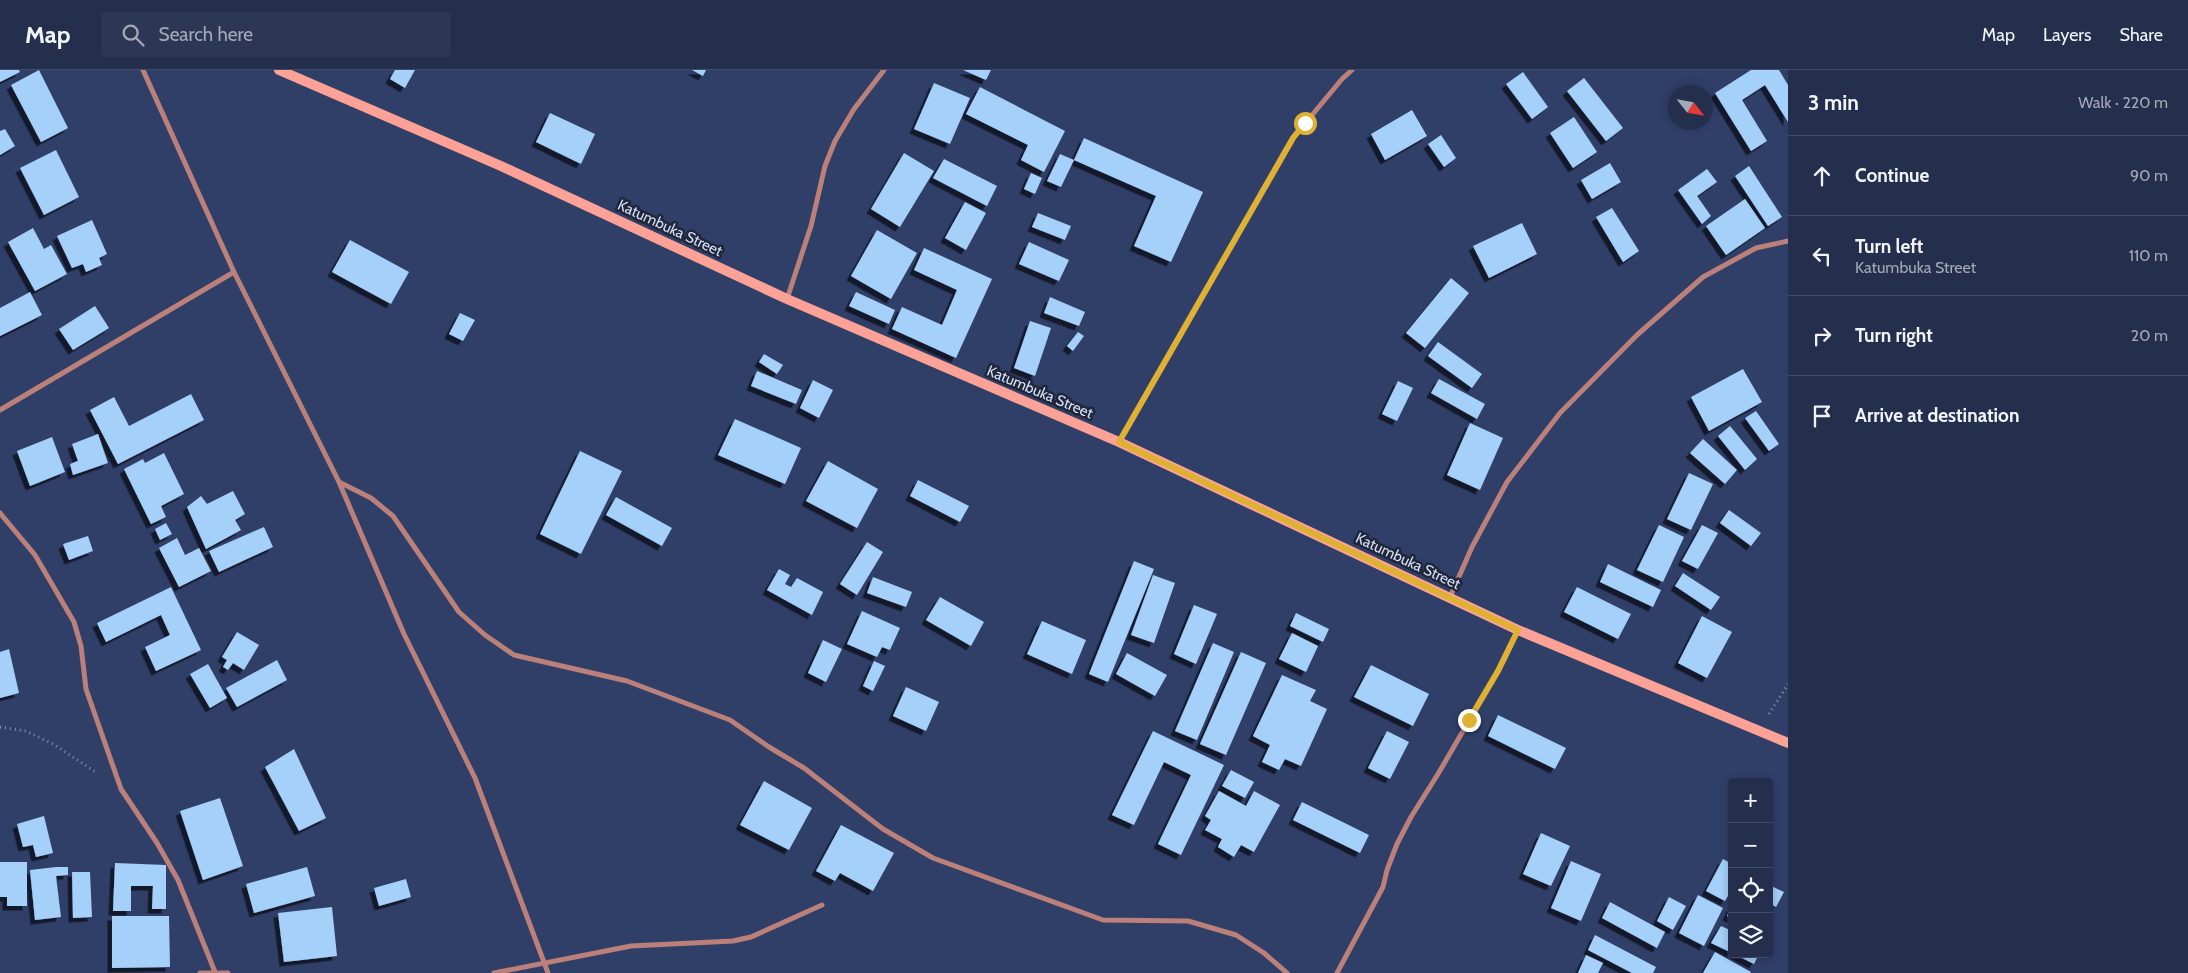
<!DOCTYPE html>
<html lang="en">
<head>
<meta charset="utf-8">
<style>
	:root { --surface:#242f4e; --page:#2c3755; --text:#f1f3f6; --muted:#a3a9b6; --line:#414a66 }
	body { margin:0; font-family:Cabin,sans-serif; background:var(--page); color:var(--text) }
	.controls { position:absolute; right:15px; bottom:15px; display:grid; overflow:hidden; border-radius:5px; box-shadow:0 2px 8px #0003 }
	.controls button { width:45px; height:45px; display:grid; place-items:center; padding:0; border:0; border-bottom:1px solid var(--line); background:var(--surface); color:var(--text); font:25px sans-serif }
	.compass { position:absolute; left:1668px; top:15px; width:45px; height:45px; border-radius:50%; background:var(--surface); box-shadow:0 2px 8px #0003; rotate:121deg }
	.stop { position:absolute; width:15px; height:15px; margin:-11px; border:4px solid #deb133; border-radius:50%; background:#fff }
	.stop.end { background:#deb133; border-color:#fff; box-shadow:0 1px 5px #0008 }
	.list { margin:0; padding:0; list-style:none }
	h2 { display:flex; justify-content:space-between; align-items:center; height:65px; margin:0; padding:0 20px; font-size:21px }
	h2 small { font-size:16px; font-weight:400; color:var(--muted) }
	.list li { display:grid; grid-template-columns:32px 1fr auto; gap:15px; align-items:center; box-sizing:border-box; height:80px; padding:0 20px; border-top:1px solid var(--line) }
	.list b { display:block; font-size:19px; white-space:nowrap }
	.list p { margin:0; font-size:16px; white-space:nowrap; color:var(--muted) }
	.list em { font-size:16px; font-style:normal; color:var(--muted) }
	.icon { flex:none; width:28px; height:28px; fill:none; stroke:currentColor; stroke-width:2; stroke-linecap:round; stroke-linejoin:round }
	.map { position:relative; flex:none; width:1788px; height:903px; overflow:hidden }
	header { display:flex; align-items:center; gap:30px; box-sizing:border-box; height:70px; padding:0 25px; background:var(--surface); border-bottom:1px solid var(--line) }
	header strong { font-size:24px }
	nav { display:flex; gap:28px; margin-inline-start:auto; font-size:18px }
	.search { width:350px; height:45px; background:var(--page); display:flex; align-items:center; gap:12px; box-sizing:border-box; padding:0 18px; border-radius:5px; color:var(--muted); font-size:19px }
	main { display:flex }
	aside { flex:1; background:var(--surface) }
	.map>svg:first-child { display:block }
</style>
</head>
<body>
<header>
<strong>Map</strong>
<div class="search"><svg class="icon" aria-label="search" viewBox="0 0 24 24"><circle cx="10" cy="10" r="6"/><path d="M15 15l6 6"/></svg>Search here</div>
<nav><a>Map</a><a>Layers</a><a>Share</a></nav>
</header>
<main>
<div class="map">
<svg width="1788" height="903" viewBox="0 0 1788 903">
	<defs>
		<filter id="shadow"><feDropShadow dx="-4.5" dy="4.5" stdDeviation="0" flood-color="#0009"/></filter>
	</defs>
	<rect width="100%" height="100%" fill="#303f68"/>
	<path fill="#a5d0f9" filter="url(#shadow)" d="M0,0H19L20,2L0,12Z
		M39,0L68,58L41,72L11,15Z
		M395,0H415L405,18L390,9Z
		M692,0H706L703,6Z
		M963,0H991L986,10Z
		M1751,0H1779L1788,15V52L1765,15L1742,30L1767,71L1751,81L1715,23Z
		M1523,2L1548,37L1532,49L1506,14Z
		M1584,8L1623,58L1606,71L1567,21Z
		M934,13L970,28L950,74L914,59Z
		M980,17L1065,61L1044,102L1021,90L1028,75L966,44Z
		M1412,40L1427,66L1385,90L1371,64Z
		M550,43L595,64L581,94L536,72Z
		M1574,47L1597,82L1573,98L1550,63Z
		M5,59L15,76L0,85V61Z
		M1441,65L1456,88L1444,97L1428,74Z
		M1084,68L1203,122L1171,192L1134,176L1156,126L1074,90Z
		M56,80L79,127L44,145L20,98Z
		M904,83L934,101L900,157L871,139Z
		M1060,84L1074,90L1061,117L1047,111Z
		M944,89L997,116L987,136L933,108Z
		M1610,93L1621,112L1592,129L1581,110Z
		M1749,96L1782,147L1768,156L1735,106Z
		M1707,99L1717,112L1697,126L1711,146L1702,154L1678,120Z
		M1031,103L1042,108L1035,124L1024,119Z
		M1745,129L1765,158L1726,185L1706,156Z
		M965,132L986,143L966,180L945,168Z
		M1612,138L1639,181L1623,192L1596,147Z
		M1038,143L1071,156L1065,170L1032,157Z
		M92,150L107,184L99,188L102,195L86,202L83,194L72,198L57,166Z
		M1522,153L1537,184L1489,208L1473,176Z
		M33,158L44,179L51,175L67,204L35,221L8,172Z
		M877,160L917,183L891,229L851,206Z
		M350,170L409,202L391,234L332,202Z
		M1029,172L1069,190L1059,211L1019,194Z
		M924,178L992,209L956,288L892,259L902,237L942,255L957,220L914,200Z
		M1451,208L1469,223L1425,278L1406,263Z
		M30,222L42,245L0,266V238Z
		M856,222L895,240L889,254L849,236Z
		M1050,227L1085,242L1079,256L1044,243Z
		M95,236L109,258L73,280L59,259Z
		M460,243L475,250L463,271L449,264Z
		M1030,251L1051,258L1035,306L1014,298Z
		M1078,262L1084,266L1073,281L1067,276Z
		M1438,272L1482,304L1472,318L1428,286Z
		M764,284L783,295L777,304L759,292Z
		M1743,299L1762,332L1709,361L1691,327Z
		M757,301L802,320L796,334L751,316Z
		M1439,309L1485,334L1477,349L1431,323Z
		M813,310L833,320L819,348L800,338Z
		M1398,311L1413,318L1397,351L1382,344Z
		M191,324L204,350L118,394L90,340L114,327L129,356Z
		M1756,341L1779,374L1769,381L1745,348Z
		M735,349L801,378L785,414L718,385Z
		M1470,353L1503,368L1480,420L1447,405Z
		M1730,356L1757,389L1745,400L1718,366Z
		M98,364L108,393L73,405L70,394L78,391L72,374Z
		M52,367L65,402L30,416L17,381Z
		M1703,369L1737,400L1725,414L1690,383Z
		M580,381L622,401L581,484L540,464Z
		M164,383L184,424L161,436L166,447L151,454L124,399L143,389L145,393Z
		M828,391L878,419L857,458L806,431Z
		M1689,403L1713,414L1691,460L1667,449Z
		M918,410L969,436L960,452L910,426Z
		M233,421L245,444L235,450L241,460L206,479L187,437L201,426L207,434Z
		M616,427L672,458L662,476L606,445Z
		M1729,440L1761,463L1751,476L1720,453Z
		M166,453L172,464L160,470L155,459Z
		M1659,455L1684,467L1663,512L1637,500Z
		M1702,455L1718,463L1698,499L1682,491Z
		M264,457L273,477L219,502L209,481Z
		M88,466L93,481L69,490L63,474Z
		M177,468L185,485L199,478L211,501L179,517L159,478Z
		M867,472L883,482L857,525L840,514Z
		M1134,491L1154,499L1108,612L1089,604Z
		M1608,494L1661,520L1653,537L1600,512Z
		M779,499L790,505L785,514L791,517L797,508L823,522L812,545L767,520Z
		M1683,503L1720,527L1711,540L1675,516Z
		M1153,505L1175,513L1154,573L1131,565Z
		M873,507L912,522L906,537L867,523Z
		M171,517L201,580L156,601L145,577L170,565L161,545L106,572L97,553Z
		M1577,517L1631,544L1618,569L1564,542Z
		M940,527L984,552L971,576L926,550Z
		M1194,535L1217,544L1196,594L1174,584Z
		M862,541L900,558L890,580L882,577L877,587L847,574Z
		M1296,543L1329,559L1323,572L1290,556Z
		M1702,546L1732,562L1707,608L1678,593Z
		M1042,551L1086,570L1072,604L1027,584Z
		M237,562L259,575L244,600L233,593L228,600L223,597L227,590L222,587Z
		M1292,563L1318,576L1306,602L1279,589Z
		M823,570L842,579L826,612L808,603Z
		M1213,573L1234,582L1197,670L1175,661Z
		M9,579L19,623L0,628V582Z
		M1241,582L1266,593L1226,685L1200,674Z
		M1127,583L1167,605L1155,626L1116,604Z
		M277,590L287,610L237,637L226,618Z
		M874,591L885,596L873,621L863,616Z
		M208,594L227,628L210,638L190,604Z
		M1371,595L1429,624L1413,656L1354,627Z
		M1282,605L1316,620L1310,631L1327,639L1301,696L1285,689L1279,700L1262,692L1270,675L1253,666Z
		M906,617L939,632L926,661L893,646Z
		M1498,645L1566,678L1555,699L1488,666Z
		M1153,661L1224,695L1181,785L1158,774L1191,705L1164,692L1134,755L1112,745Z
		M1387,661L1409,672L1390,709L1368,698Z
		M294,679L326,748L299,761L265,697Z
		M1231,700L1254,712L1245,728L1222,716Z
		M764,711L812,738L789,780L740,755Z
		M1219,721L1246,736L1254,721L1280,735L1254,782L1241,775L1234,787L1218,777L1222,769L1205,760L1211,750L1205,746Z
		M220,728L243,796L203,810L180,741Z
		M1302,732L1369,765L1360,783L1293,750Z
		M44,746L53,783L36,787L33,775L23,777L17,754Z
		M841,755L894,783L873,821L840,803L835,811L816,801Z
		M1541,763L1570,776L1551,816L1523,804Z
		M1723,789L1732,794V819L1725,831L1706,821Z
		M1571,791L1601,804L1581,851L1551,838Z
		M0,792H27V836H7V827H0Z
		M115,793L166,795V839H152L153,816H131V841H113Z
		M56,797H68V805L56,806L61,847L35,850L30,800Z
		M307,797L315,826L254,843L246,814Z
		M72,802H90L92,847L73,848Z
		M406,809L411,827L379,836L374,818Z
		M1769,815L1784,822L1776,837L1769,833Z
		M1698,825L1723,838L1704,876L1679,863Z
		M1669,827L1686,836L1673,860L1657,851Z
		M1610,832L1665,862L1657,878L1602,848Z
		M1732,836V848L1727,846Z
		M332,837L337,886L284,892L278,843Z
		M112,846H169L170,897L112,898Z
		M1721,856L1732,861V883L1711,873Z
		M1595,865L1656,897L1653,903H1632L1588,880Z
		M1715,882L1751,902L1750,903H1703Z
		M1734,884H1759L1754,894Z
		M1586,885L1603,893L1598,903H1578Z"/>
	<g fill="none" stroke-linecap="round" stroke-linejoin="round">
		<path stroke="#8491b2" stroke-width="3" stroke-dasharray="1 4" stroke-linecap="butt" d="M1769,644L1788,614
			M0,657L26,661L53,674L97,703"/>
		<path stroke="#ba8079" stroke-width="5" d="M143,0L234,202L339,412L404,564L475,708L548,903
			M787,229L811,156L825,96L835,71L854,39L884,0
			M0,340L234,202
			M1119,372L1293,68L1342,9L1352,0
			M339,412L371,428L393,446L459,542L485,565L514,585L627,611L730,650L769,677L804,698L883,759L933,788L1103,850L1188,851L1236,865L1264,883L1287,903
			M0,443L35,485L74,552L81,576L86,619L121,719L157,773L178,810L215,902
			M1450,527L1472,477L1507,412L1560,343L1637,265L1703,207L1756,178L1788,171
			M200,903H228
			M494,903L631,876L733,871L751,867L822,835
			M1337,903L1383,817L1387,800L1397,774L1411,747L1438,704L1498,601L1518,560"/>
		<path stroke="#fea297" stroke-width="10" d="M279,0L501,96L787,229L1119,372L1518,560L1788,673"/>
	</g>
	<g fill="none" stroke-linecap="round" stroke-linejoin="round">
		<path stroke="#deb133" stroke-width="6" d="M1305,53L1293,68L1119,372L1518,560L1498,601L1469,650"/>
	</g>
	<g text-anchor="middle" dominant-baseline="central" stroke-width="5" stroke-linejoin="round" paint-order="stroke">
		<g font-size="15" fill="#d5e0f9" stroke="#20273a">
			<text transform="translate(670 158) rotate(25)">Katumbuka Street</text>
			<text transform="translate(1040 322) rotate(23)">Katumbuka Street</text>
			<text transform="translate(1408 491) rotate(25)">Katumbuka Street</text>
		</g>
	</g>
</svg>
<div class="controls">
<button>+</button>
<button>−</button>
<button><svg class="icon" aria-label="locate" viewBox="0 0 24 24"><circle cx="12" cy="12" r="6"/><path d="M12 2v4M12 18v4M2 12h4M18 12h4"/></svg></button>
<button><svg class="icon" aria-label="layers" viewBox="0 0 24 24"><path d="M12 4l9 5-9 5-9-5zM3 14l9 5 9-5"/></svg></button>
</div>
<svg class="compass" viewBox="-18 -18 36 36"><path d="M0-13l5 13h-10z" fill="#e53935"/><path d="M0 13l5-13h-10z" fill="#a3a9b6"/></svg>
<div class="stop" style="left:1305px;top:53px"></div>
<div class="stop end" style="left:1469px;top:650px"></div>
</div>
<aside>
<h2>3 min<small>Walk · 220 m</small></h2>
<ul class="list">
<li><svg class="icon" aria-label="ahead" viewBox="0 0 24 24"><path d="M12 20V5M6 11l6-6 6 6"/></svg><div><b>Continue</b></div><em>90 m</em></li>
<li><svg class="icon" aria-label="left" viewBox="0 0 24 24"><path d="M17 20v-9H6M10 6l-5 5 5 5"/></svg><div><b>Turn left</b><p>Katumbuka Street</p></div><em>110 m</em></li>
<li><svg class="icon" aria-label="right" viewBox="0 0 24 24"><path d="M7 20v-9h11M14 6l5 5-5 5"/></svg><div><b>Turn right</b></div><em>20 m</em></li>
<li><svg class="icon" aria-label="arrive" viewBox="0 0 24 24"><path d="M6 21V4h12l-3 4 3 4H6"/></svg><div><b>Arrive at destination</b></div></li>
</ul>
</aside>
</main>
</body>
</html>
